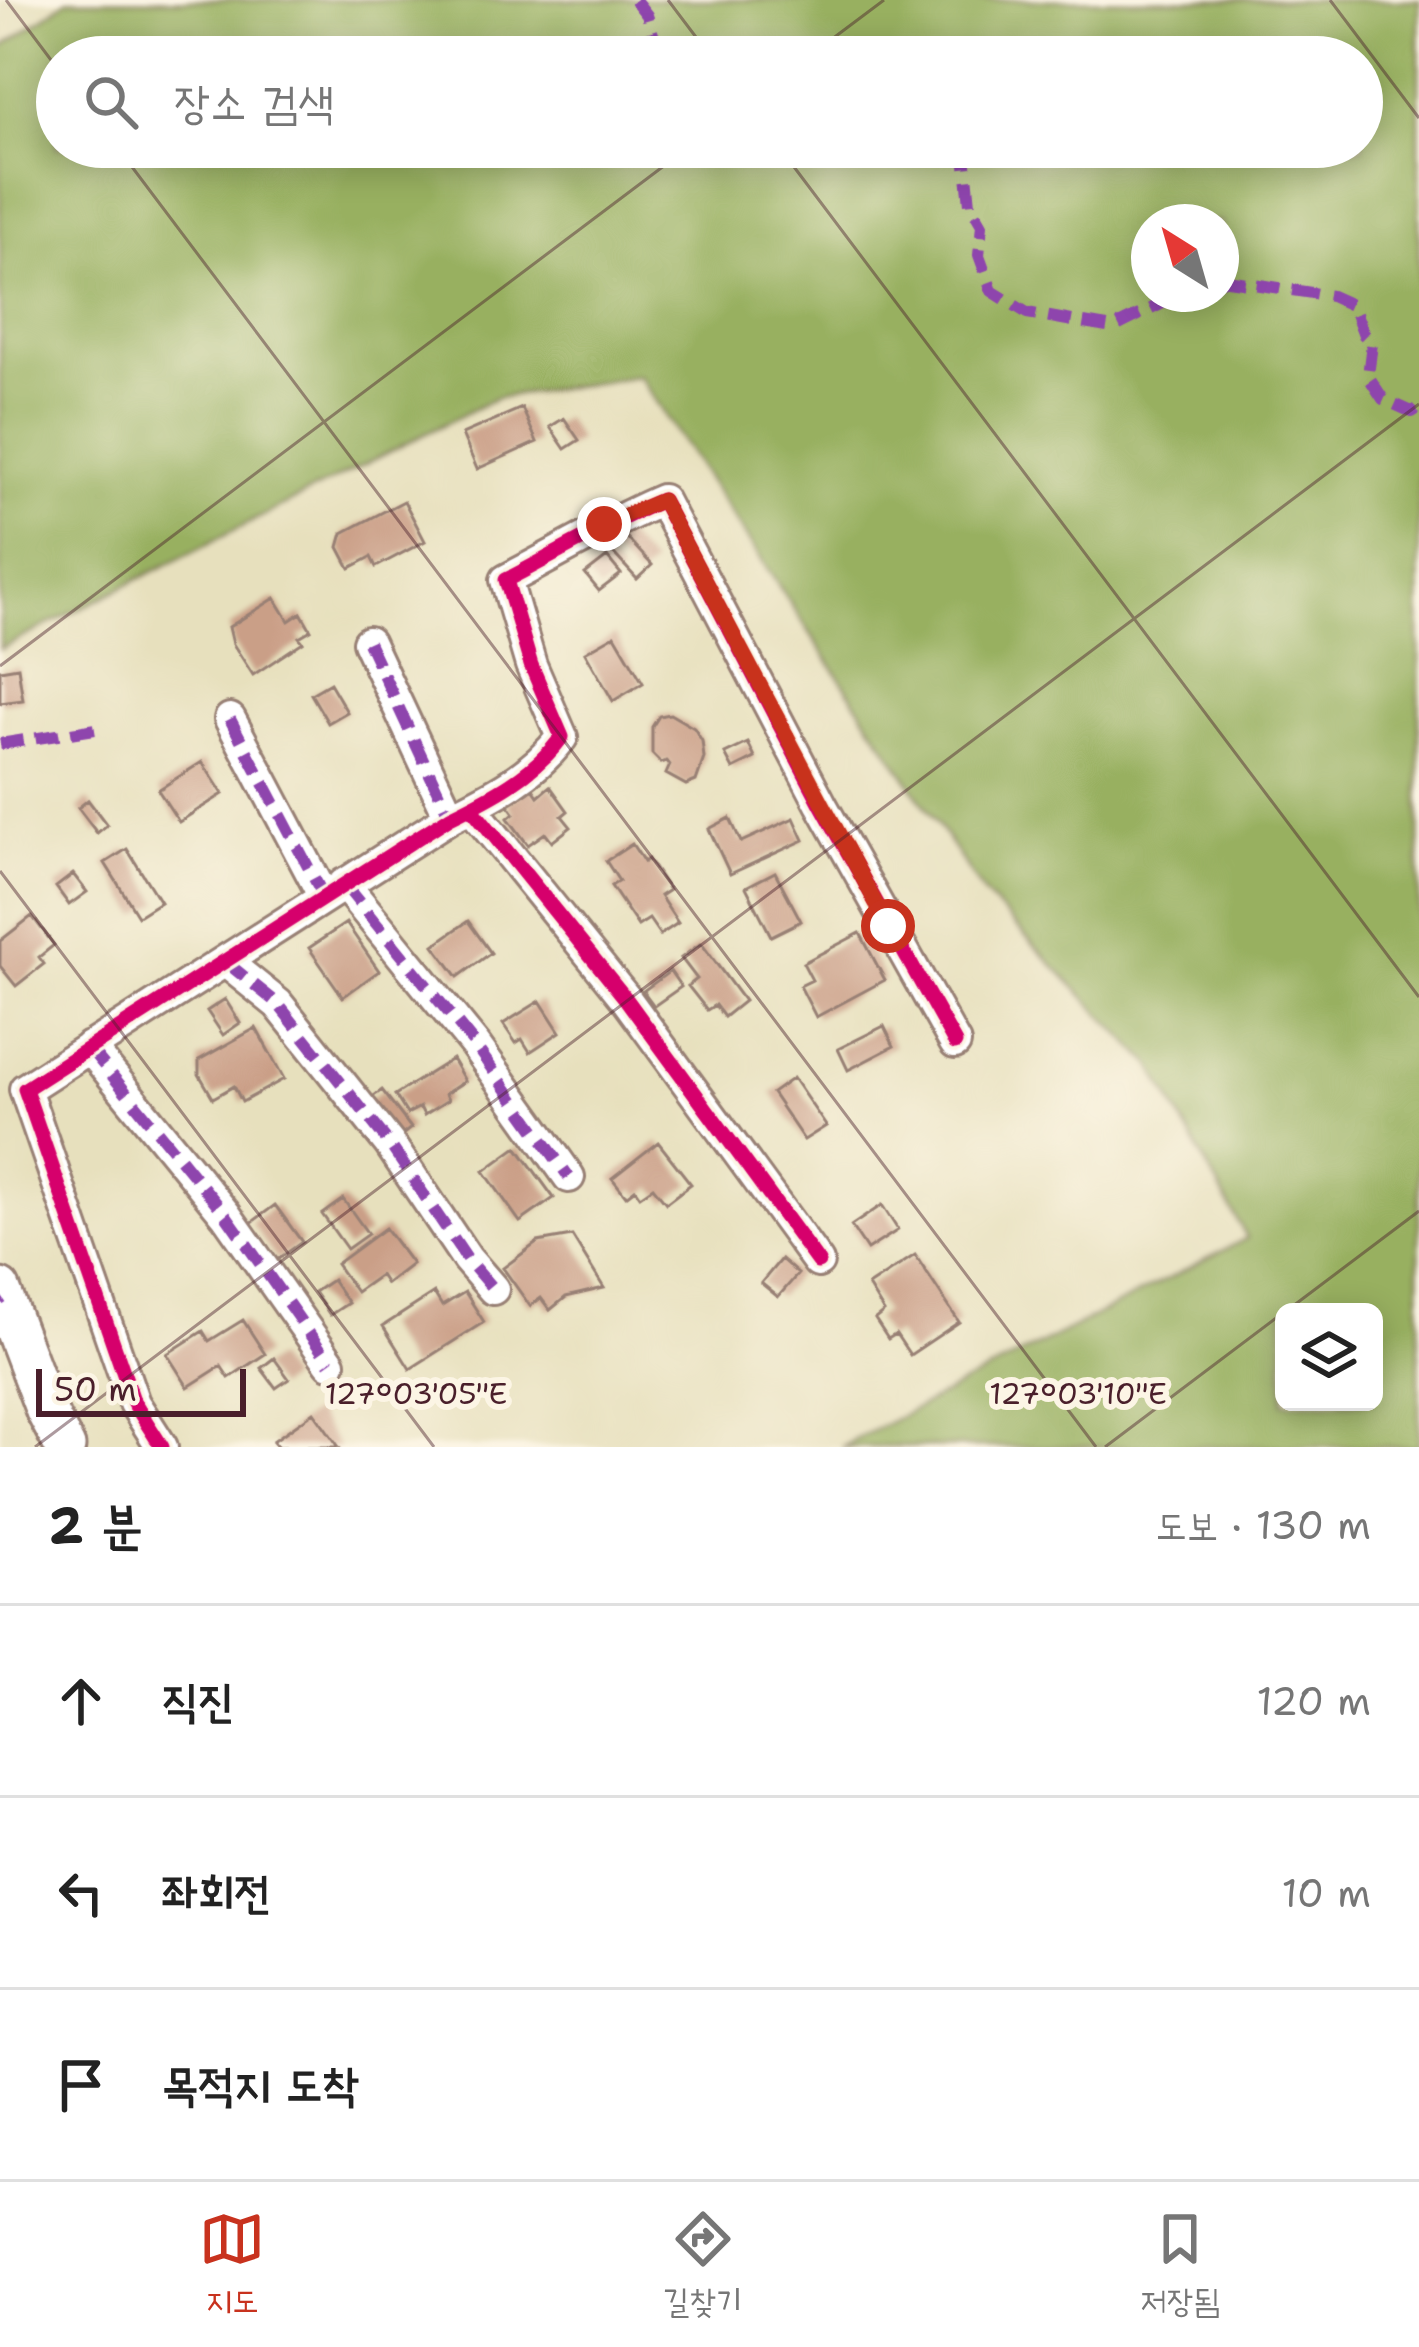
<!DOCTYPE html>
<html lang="ko">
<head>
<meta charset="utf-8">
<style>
	:root { --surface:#fff; --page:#f2f2f2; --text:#222; --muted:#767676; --line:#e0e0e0; --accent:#c8321e }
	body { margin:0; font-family:"Shantell Sans","Poor Story",sans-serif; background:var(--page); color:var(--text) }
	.controls { position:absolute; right:36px; bottom:36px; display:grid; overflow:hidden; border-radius:18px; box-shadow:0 6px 30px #0003 }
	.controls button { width:108px; height:108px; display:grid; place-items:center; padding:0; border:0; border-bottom:3px solid var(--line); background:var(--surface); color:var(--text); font:60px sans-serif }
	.compass { position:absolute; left:1131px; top:204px; width:108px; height:108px; border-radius:50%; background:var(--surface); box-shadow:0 6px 30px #0003; rotate:323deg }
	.scale { position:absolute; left:36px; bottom:30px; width:210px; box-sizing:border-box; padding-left:12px; border:6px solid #4a1f2b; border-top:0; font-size:33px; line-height:42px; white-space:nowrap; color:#4a1f2b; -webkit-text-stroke:9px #fcf5e5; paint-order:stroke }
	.stop { position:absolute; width:36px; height:36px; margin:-27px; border:9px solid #c8321e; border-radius:50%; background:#fff }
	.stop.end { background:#c8321e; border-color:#fff; box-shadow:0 3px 12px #0008 }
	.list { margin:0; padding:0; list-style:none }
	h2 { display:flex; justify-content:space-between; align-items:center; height:156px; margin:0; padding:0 48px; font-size:51px }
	h2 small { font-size:39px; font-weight:400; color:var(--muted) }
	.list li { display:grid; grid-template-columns:78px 1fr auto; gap:36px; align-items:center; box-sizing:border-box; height:192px; padding:0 48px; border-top:3px solid var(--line) }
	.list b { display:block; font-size:45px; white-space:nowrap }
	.list em { font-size:39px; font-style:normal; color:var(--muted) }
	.icon { flex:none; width:66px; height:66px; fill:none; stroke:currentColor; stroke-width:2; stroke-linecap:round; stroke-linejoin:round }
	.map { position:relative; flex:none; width:1419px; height:1447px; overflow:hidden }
	.search { position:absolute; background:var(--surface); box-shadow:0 6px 30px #0003; left:36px; right:36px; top:36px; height:132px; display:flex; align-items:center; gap:30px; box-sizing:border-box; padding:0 42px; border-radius:66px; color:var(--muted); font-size:45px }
	.sheet { height:732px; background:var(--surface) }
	nav { display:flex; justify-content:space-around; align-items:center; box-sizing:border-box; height:168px; border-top:3px solid var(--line); background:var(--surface); font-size:33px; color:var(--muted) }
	nav a { display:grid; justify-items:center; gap:6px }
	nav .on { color:var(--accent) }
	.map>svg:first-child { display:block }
</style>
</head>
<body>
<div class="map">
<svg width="1419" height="1447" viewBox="0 0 1419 1447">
	<rect width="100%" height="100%" fill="#fcf5e5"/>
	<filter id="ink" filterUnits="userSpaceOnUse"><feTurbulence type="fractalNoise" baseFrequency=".00833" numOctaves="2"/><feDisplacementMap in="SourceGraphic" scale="24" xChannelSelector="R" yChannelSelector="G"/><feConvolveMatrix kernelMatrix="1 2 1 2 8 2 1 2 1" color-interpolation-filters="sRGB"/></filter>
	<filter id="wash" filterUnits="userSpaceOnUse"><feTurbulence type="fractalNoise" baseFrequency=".004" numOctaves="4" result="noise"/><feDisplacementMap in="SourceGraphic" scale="48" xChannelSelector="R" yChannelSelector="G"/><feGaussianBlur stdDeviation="2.7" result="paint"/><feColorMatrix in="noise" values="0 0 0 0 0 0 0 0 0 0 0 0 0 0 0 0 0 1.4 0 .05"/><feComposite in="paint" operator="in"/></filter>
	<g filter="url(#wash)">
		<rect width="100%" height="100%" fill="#e7e0bd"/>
		<path fill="#98b061" stroke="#716846" stroke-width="3" fill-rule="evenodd" d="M67,0H1419V1447H841L1247,1238L1152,1066L984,894L639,376L496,398L0,649V49ZM57,57H1362V147H57ZM1149,222H1221V294H1149ZM1284,1312H1374V1402H1284Z"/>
		<g id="blocks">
			<path fill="#ca9f87" d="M522,408L537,442L477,469L462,434Z
				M564,418L579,440L565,449L550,427Z
				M404,501L425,541L376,567L371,557L350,568L339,547L343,533Z
				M620,530L652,565L637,579L605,544Z
				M607,557L621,574L599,591L585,574Z
				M275,598L289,621L301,613L311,630L299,637L303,642L253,675L233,644L229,627Z
				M615,635L643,683L613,701L585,652Z
				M18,667L23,700L0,703V670Z
				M330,683L347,712L328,723L311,694Z
				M670,714L694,728L702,741L704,758L696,781L686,785L666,774L670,765L667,761L661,763L652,754V727L659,716Z
				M748,743L755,758L733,769L725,754Z
				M202,762L223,794L179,822L158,790Z
				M531,786L538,796L550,786L568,811L562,816L571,827L552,842L545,833L528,845L508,818L514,813L507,803Z
				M88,800L107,825L97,833L78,808Z
				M730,818L741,842L794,818L804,840L730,874L709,829Z
				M632,844L644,862L648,859L669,890L660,896L678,923L660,935L649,919L638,926L611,886L619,881L606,861Z
				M127,849L160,902L138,916L105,863Z
				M775,872L801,921L771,936L746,887Z
				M73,874L87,892L69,905L56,887Z
				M32,916L54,945L39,957L44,964L16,986L0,966V941Z
				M468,921L491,953L458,977L434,945Z
				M346,923L379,971L343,997L309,948Z
				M860,933L885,980L816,1017L800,986L812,980L803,963Z
				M701,943L744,1001L724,1017L715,1005L707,1010L688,986L697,979L681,958Z
				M670,971L681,987L654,1006L643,991Z
				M225,999L240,1023L223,1035L207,1011Z
				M540,1001L560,1032L530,1052L522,1039L516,1043L503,1024Z
				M884,1026L894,1046L848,1070L838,1049Z
				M256,1028L284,1079L242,1102L234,1086L213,1098L199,1074V1060Z
				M452,1059L465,1081L445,1094L448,1100L424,1115L420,1107L407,1114L395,1095Z
				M793,1078L826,1126L804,1140L772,1093Z
				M382,1090L411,1128L393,1142L364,1103Z
				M658,1142L691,1184L666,1203L653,1187L640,1196L635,1189L626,1196L612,1178Z
				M517,1147L554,1198L520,1222L484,1171Z
				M343,1199L368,1234L347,1249L322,1214Z
				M275,1205L302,1242L277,1260L251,1223Z
				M882,1205L898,1230L867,1250L851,1226Z
				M385,1228L412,1264L386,1284L380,1275L356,1292L336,1264Z
				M572,1236L604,1288L566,1297L550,1310L541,1298L530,1306L503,1268L538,1242Z
				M915,1255L959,1322L910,1355L896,1334L888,1339L875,1319L884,1312L868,1286Z
				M781,1259L798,1274L778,1297L761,1283Z
				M332,1280L348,1303L330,1315L314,1292Z
				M465,1292L484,1322L410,1369L383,1326L434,1293L442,1306Z
				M243,1320L265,1354L229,1378L221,1366L188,1387L167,1354L203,1331L209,1341Z
				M274,1358L289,1379L276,1388L261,1368Z
				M314,1412L339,1447H278L273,1441Z"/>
		</g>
	</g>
	<g filter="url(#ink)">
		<use href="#blocks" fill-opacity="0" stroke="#988074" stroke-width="3"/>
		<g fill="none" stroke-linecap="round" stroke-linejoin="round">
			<defs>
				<path id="minor" d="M368,642L450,817
					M230,719L324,897
					M471,807L626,999L818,1262
					M344,884L475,1045L569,1177
					M226,962L278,1004L389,1143L467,1259L493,1289
					M89,1047L226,1215L330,1363
					M162,1447L134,1403L25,1089L450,817C491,797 534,775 562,737L531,665L506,580C559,553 608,523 662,500L821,804L955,1043"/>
				<path id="major" d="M0,1289L46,1411L65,1447"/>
			</defs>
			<use href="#minor" stroke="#988074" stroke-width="36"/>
			<use href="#major" stroke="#988074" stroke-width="45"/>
			<use href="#minor" stroke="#fff" stroke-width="30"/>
			<use href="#major" stroke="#fff" stroke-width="39"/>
			<path stroke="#8e44ad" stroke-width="12" stroke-dasharray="24 12" stroke-linecap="butt" d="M635,0L647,15L660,57
				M957,147L965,155L970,204L982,225L979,255L992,291L1027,313L1113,328L1181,294
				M1221,279L1331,296L1353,306L1364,335L1372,343L1368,376L1383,399L1412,412L1419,408
				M368,642L450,817
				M230,719L324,897
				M0,744L96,729
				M344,884L475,1045L569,1177
				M226,962L278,1004L389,1143L467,1259L493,1289
				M89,1047L226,1215L330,1363
				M0,1300L3,1298"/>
			<defs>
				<path id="cycleway" d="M471,807L626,999L818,1262
					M162,1447L134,1403L25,1089L450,817C491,797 534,775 562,737L531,665L506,580C559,553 608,523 662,500L821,804L955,1043"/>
			</defs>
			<use href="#cycleway" stroke="#fcf5e5" stroke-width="22"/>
			<use href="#cycleway" stroke="#d6006c" stroke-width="15"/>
		</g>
	</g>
	<g fill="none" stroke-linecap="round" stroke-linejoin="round" filter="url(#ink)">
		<path stroke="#c8321e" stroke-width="15" d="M604,524L662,500L888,926"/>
	</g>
	<path fill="none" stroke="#4a1f2b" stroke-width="3" stroke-opacity="0.45" d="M6,0L57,68M668,0L711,57M1330,0L1419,118M808,57L884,0M117,147L1096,1447M779,147L1419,997M0,666L689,147M0,871L434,1447M1285,1312L1419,1211M35,1447L1419,404M1105,1447L1284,1312"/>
	<g font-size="30" text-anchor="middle" fill="#4a1f2b" stroke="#fcf5e5" stroke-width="12" stroke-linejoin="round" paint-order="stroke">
		<text x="416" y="1404">127°03'05"E</text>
		<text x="1078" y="1404">127°03'10"E</text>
	</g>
</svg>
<div class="controls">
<button><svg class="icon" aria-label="layers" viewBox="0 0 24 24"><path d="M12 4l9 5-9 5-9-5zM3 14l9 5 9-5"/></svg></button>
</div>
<svg class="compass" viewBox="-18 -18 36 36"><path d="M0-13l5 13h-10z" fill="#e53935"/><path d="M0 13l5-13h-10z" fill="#767676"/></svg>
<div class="scale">50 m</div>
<div class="stop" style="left:888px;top:926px"></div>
<div class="stop end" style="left:604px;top:524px"></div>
<div class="search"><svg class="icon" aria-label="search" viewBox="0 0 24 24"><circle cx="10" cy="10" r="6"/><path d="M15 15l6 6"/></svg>장소 검색</div>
</div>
<section class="sheet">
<h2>2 분<small>도보 · 130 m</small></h2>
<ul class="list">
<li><svg class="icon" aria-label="ahead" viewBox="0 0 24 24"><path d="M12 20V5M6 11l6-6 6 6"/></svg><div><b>직진</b></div><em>120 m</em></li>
<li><svg class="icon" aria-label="left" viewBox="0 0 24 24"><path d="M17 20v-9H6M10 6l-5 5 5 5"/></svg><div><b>좌회전</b></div><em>10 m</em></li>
<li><svg class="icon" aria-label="arrive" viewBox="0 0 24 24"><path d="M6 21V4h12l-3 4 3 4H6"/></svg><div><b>목적지 도착</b></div></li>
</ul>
</section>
<nav>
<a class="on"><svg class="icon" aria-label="map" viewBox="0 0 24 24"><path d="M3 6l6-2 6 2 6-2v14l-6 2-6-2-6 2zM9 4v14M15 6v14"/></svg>지도</a>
<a><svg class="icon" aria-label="directions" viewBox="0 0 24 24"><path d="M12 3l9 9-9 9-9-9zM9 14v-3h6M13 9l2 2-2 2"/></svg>길찾기</a>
<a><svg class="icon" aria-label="saved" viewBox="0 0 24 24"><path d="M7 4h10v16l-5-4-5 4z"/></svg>저장됨</a>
</nav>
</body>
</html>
